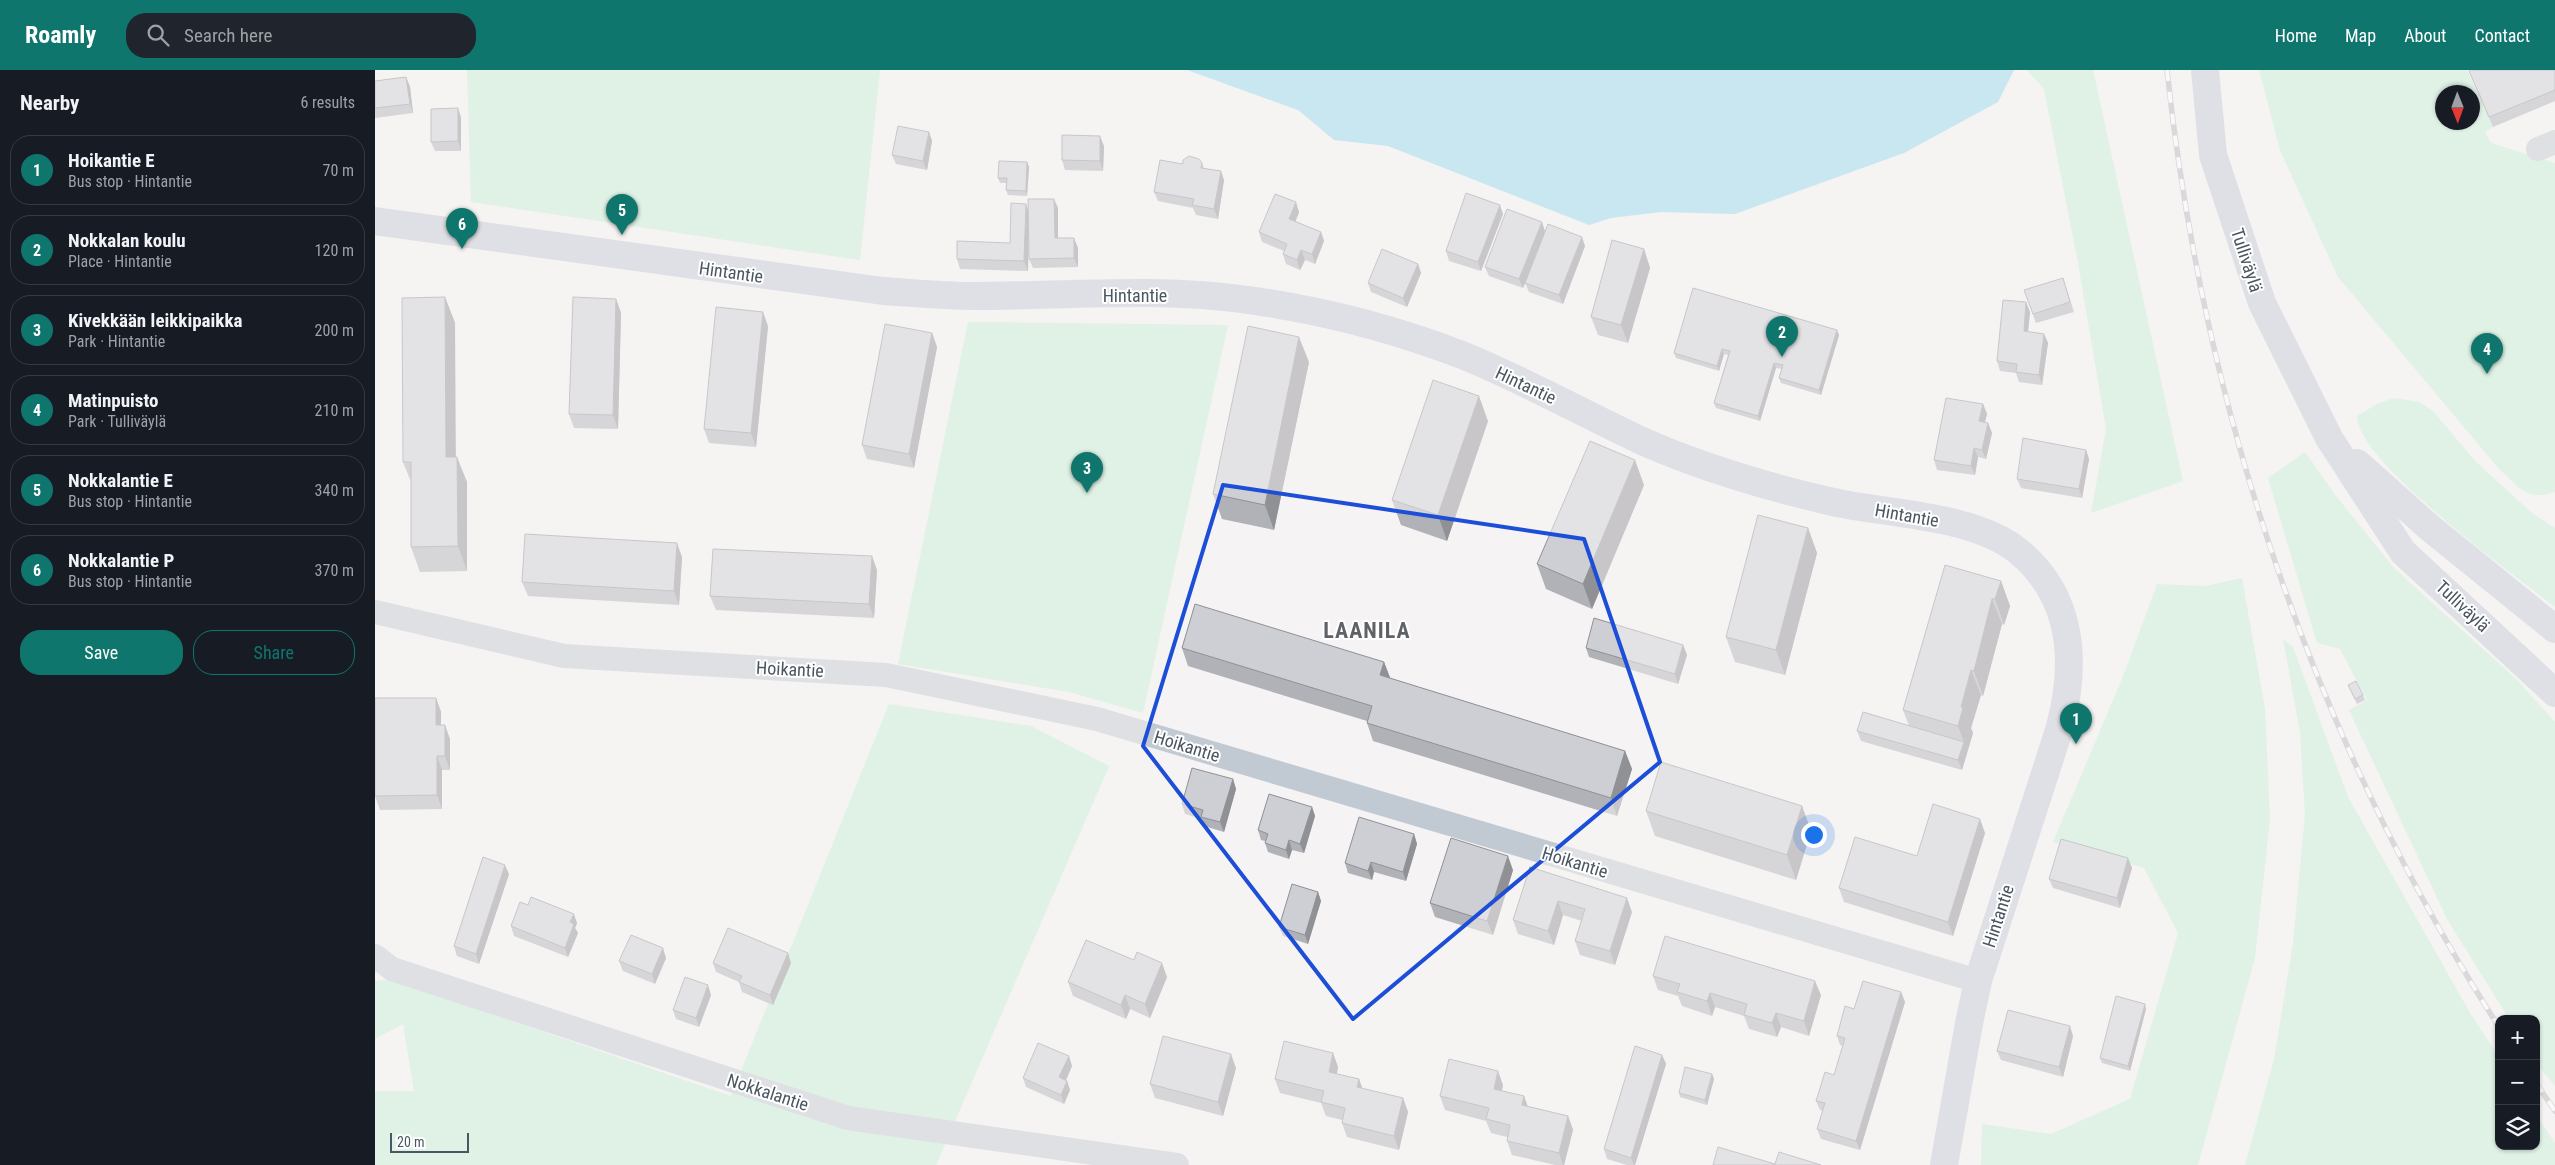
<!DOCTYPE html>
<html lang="en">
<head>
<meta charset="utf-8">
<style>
	:root { --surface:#171b24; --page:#20242c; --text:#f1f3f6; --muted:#9ea1a6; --line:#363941; --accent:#0f766e }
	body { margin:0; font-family:"Roboto Condensed",sans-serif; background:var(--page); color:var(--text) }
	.controls { position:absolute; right:15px; bottom:15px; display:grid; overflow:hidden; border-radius:10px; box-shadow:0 1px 4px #0004 }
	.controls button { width:45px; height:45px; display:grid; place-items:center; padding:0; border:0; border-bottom:1px solid var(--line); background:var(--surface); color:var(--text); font:25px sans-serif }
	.compass { position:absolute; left:2060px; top:15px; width:45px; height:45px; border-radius:50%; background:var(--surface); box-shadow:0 1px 4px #0004; rotate:179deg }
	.scale { position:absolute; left:15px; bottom:12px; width:79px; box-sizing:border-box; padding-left:5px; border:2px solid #4a5661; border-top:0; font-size:14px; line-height:18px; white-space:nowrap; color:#4a5661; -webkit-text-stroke:4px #fff; paint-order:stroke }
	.you { position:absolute; left:1438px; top:764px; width:18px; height:18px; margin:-12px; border:4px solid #fff; border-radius:50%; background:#1a73e8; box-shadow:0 0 0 8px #1a73e833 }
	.badge { display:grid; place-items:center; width:32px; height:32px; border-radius:50%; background:var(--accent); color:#fff; font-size:16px; font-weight:700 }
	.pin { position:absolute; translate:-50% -41px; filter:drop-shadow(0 1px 2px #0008) }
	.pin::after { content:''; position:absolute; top:26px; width:18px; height:15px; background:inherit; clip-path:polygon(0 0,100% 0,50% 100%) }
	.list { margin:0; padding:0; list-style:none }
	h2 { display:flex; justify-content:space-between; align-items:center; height:65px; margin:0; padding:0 20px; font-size:21px }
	h2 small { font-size:16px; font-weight:400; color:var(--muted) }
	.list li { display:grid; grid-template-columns:32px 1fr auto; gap:15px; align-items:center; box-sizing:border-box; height:70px; margin:0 10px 10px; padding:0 10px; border:1px solid var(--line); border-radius:20px }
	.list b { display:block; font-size:19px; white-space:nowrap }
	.list p { margin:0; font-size:16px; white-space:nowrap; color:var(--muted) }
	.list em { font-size:16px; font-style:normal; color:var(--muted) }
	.actions { display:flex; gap:10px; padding:15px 20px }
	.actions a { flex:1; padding:11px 0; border:1px solid var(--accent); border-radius:20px; text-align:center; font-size:18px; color:var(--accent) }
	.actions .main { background:var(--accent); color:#fff }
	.icon { flex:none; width:28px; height:28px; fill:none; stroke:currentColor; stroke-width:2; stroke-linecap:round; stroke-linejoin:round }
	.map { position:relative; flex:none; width:2180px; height:1095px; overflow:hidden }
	header { display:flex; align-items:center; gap:30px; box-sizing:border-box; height:70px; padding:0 25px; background:var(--accent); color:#fff }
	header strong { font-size:24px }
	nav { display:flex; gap:28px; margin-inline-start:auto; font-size:18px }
	.search { width:350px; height:45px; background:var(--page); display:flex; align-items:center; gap:12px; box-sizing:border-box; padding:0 18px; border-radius:20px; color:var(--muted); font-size:19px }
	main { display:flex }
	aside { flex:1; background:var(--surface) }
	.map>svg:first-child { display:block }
</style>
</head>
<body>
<header>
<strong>Roamly</strong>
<div class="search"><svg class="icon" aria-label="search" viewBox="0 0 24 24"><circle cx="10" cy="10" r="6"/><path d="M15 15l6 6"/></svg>Search here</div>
<nav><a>Home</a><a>Map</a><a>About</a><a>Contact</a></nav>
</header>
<main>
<aside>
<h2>Nearby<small>6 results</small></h2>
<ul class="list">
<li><span class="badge">1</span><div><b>Hoikantie E</b><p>Bus stop · Hintantie</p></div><em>70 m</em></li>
<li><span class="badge">2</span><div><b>Nokkalan koulu</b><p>Place · Hintantie</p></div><em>120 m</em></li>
<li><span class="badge">3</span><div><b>Kivekkään leikkipaikka</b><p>Park · Hintantie</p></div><em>200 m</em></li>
<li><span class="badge">4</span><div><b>Matinpuisto</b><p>Park · Tulliväylä</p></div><em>210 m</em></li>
<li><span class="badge">5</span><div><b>Nokkalantie E</b><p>Bus stop · Hintantie</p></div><em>340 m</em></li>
<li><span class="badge">6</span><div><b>Nokkalantie P</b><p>Bus stop · Hintantie</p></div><em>370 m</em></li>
</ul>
<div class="actions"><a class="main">Save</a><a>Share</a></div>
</aside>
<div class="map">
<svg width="2180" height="1095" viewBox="0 0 2180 1095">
	<rect width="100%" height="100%" fill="#f5f3f3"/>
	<path fill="#c3f1d5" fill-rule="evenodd" d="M92,0H505L485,190L96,132Z
		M1652,0H1718L1808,411L1716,443L1731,359L1703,193L1669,19Z
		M1884,0H2092L2118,57L2110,62L2116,73L2180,93V422C2151,431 2145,418 2125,400L1963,207L1905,80ZM2068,22H2098V52H2068Z
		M593,252L853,255L768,643L694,622L523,594Z
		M2019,328L2044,332L2058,341L2100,391L2158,444L2180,458V537C2142,507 1981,391 1982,346L2002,334Z
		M1930,382L1961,426L2019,498L2142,610L2180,652V1016L2161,993V949H2134L2072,849L1974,640L1992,630L1965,579L1942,573L1893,408Z
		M1867,508L1890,639L1895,749L1880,888L1823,1095H1606L1607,1054L1676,1064L1755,1029L1803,863L1769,798L1678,772L1749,604L1782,514L1830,516Z
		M1908,569L1918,577L1973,727L2095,943L2124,987V1076H2161V1045L2180,1073V1095H1870L1899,989L1918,873L1930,745L1925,662Z
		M514,634L656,656L734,696L561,1095H0V1021H39L28,954L0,969V911L15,909L356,1026Z"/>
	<path fill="#90daee" d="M812,0H1639L1623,32L1529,83L1360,144L1286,142L1236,148L1214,155L1013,76L959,70L923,40Z"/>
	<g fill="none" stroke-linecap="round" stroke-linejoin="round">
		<path stroke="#c1cad2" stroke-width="24" d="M2163,79L2180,72
			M0,542L189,586L511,605L722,649L1603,911
			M0,886L17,899L473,1048L802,1095"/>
		<path stroke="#c1cbd6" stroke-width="28" d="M1830,0L1838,85L1887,233L1954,368L2028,482L2180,623
			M0,151L508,221C538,223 568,226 598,226C689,226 783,217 873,230C946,240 1019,259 1087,285C1149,310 1207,343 1267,371C1328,398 1393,417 1458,432C1512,444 1599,445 1643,481C1698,526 1702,592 1685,657L1603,911L1594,953L1569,1095
			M1982,393L2055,458L2180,559"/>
		<defs>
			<path id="rail" d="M1792,0C1828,337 1939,671 2124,957
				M2161,1013L2180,1041"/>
		</defs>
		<use href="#rail" stroke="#b5b8bd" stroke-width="5.5"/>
		<use href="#rail" stroke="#fff" stroke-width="4" stroke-dasharray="11" stroke-linecap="butt"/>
	</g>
	<path fill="#b0b2b7" d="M2180,0V31L2118,57L2094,1Z
		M31,7L35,17L38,43L0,48V11Z
		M83,38L86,48V81H60L56,72Z
		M554,62L557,71L552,100L521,94L517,85Z
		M729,76L728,101L690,100L687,90Z
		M652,92L654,97L652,126L633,125L631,120V113H625L623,108Z
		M827,93L829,98L849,110L843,149L821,145L818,138L783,131L779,122L808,94Z
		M683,138V168L703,178V197L658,198L654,189V162L653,201L585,199L582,189L635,173L653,141Z
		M924,142L920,151L946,162L949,171L940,194L930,190L925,200L911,194L908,184L909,181L887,172L884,162Z
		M1128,144L1106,201L1074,191L1071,181Z
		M1167,152L1170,161L1210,176L1188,234L1154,222L1150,213L1154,204L1148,218L1114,206L1110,197Z
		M1269,179L1275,198L1253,273L1223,265L1216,247Z
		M1043,194L1046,203L1032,237L996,222L993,213Z
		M1691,217L1699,242L1661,253L1649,220Z
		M70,227L80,253V387L92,412V501L45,502L36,477V412L28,392Z
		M241,229L246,243L243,359L199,358L194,344Z
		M1651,232L1655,242L1653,262L1669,264L1673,273L1667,315L1644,312L1641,303L1625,301L1622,291Z
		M393,256L381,377L334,373L329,359Z
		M557,263L562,277L539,398L492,389L487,375Z
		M1464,265L1446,325L1406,313L1404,308L1407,299L1401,298L1385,351L1341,338L1339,333L1353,285L1349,284L1344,301L1301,288L1299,283Z
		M934,292L899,460L847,449L838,424Z
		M1608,334L1612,344L1609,352L1613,353L1617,363L1611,389L1603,387L1600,405L1562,400L1559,390Z
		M1113,351L1072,471L1026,455L1017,430Z
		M1711,380L1714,389L1707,428L1646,418L1642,409Z
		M1269,415L1217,539L1171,519L1162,494Z
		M1433,458L1442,483L1410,605L1360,592L1351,567Z
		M307,487L304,535L153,526L147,512Z
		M502,500L499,548L341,540L335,526Z
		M1626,511L1635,536L1629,555L1627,554L1608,626L1606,625L1596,658L1598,663L1587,700L1486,671L1482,661L1534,656L1528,640Z
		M1308,575L1312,585L1303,614L1214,587L1211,578Z
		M807,578L1009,592L1015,608L1250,681L1257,699L1242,746L998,671L992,653V651L813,596Z
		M1973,615L1988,625L1990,630L1982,634Z
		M0,628H61L66,642V655L75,669V700H67V739L5,740L0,726Z
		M858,709L861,719L849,762L829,756L827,749L810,744L807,734Z
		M1427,736L1436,761L1421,810L1280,766L1271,741Z
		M937,737L940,746L929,783L917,780L914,789L893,782L890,773V771L886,770L883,760Z
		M1610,763L1578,866L1469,832L1464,818L1542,786Z
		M1039,764L1042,774L1031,811L999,802L997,810L973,803L970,793Z
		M1155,797L1257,842L1240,895L1205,885L1200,871L1207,851L1188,845L1179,875L1143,864L1138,850Z
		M1757,798L1745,838L1678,818L1674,809Z
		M1138,800L1118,865L1060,847L1055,833Z
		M134,804L104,894L82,886L79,876Z
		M943,822L946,831L933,874L908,866L904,857Z
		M202,853L200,858L203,863L193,887L139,866L136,856Z
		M291,888L280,914L248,901L244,891Z
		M338,893H416L398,935L367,922L364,912L341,902Z
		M1278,906L1446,925L1434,966L1406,957L1402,967L1374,959L1369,946L1340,937L1337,946L1307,936L1303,926L1283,920Z
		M792,907L775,948L755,939L751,949L698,926L693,912Z
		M1526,922L1530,932L1485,1080L1446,1069L1442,1059L1448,1041L1445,1040L1441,1031L1459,1005L1468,976L1465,975L1462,966L1479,939Z
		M336,925L324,957L301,949L298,940Z
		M1771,939L1755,1001L1727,993L1725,988Z
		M1698,966L1688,1007L1626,990L1622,981Z
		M958,983L963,997L962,1004L984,1009L987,1019L1028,1028L1033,1042L1024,1080L972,1067L967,1053V1050L951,1046L946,1033L905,1023L900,1009Z
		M1287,985L1291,994L1260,1095H1252L1232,1089L1229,1079Z
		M697,996L691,1010L692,1011L695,1020L689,1034L651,1017L648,1008Z
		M861,998L848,1046L780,1028L775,1014Z
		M1337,1004L1339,1009L1332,1035L1305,1027L1304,1023Z
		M1128,1015L1127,1021L1149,1026L1152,1036L1193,1046L1198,1060L1189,1095H1180L1137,1085L1132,1071V1067L1116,1063L1111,1051L1070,1040L1065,1026Z"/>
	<path fill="#909195" d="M31,7L35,17L38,43L35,34Z
		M83,38L86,48V81L83,71Z
		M554,62L557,71L552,100L548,91Z
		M725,66L729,76L728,101L725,91Z
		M652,92L654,97L652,126L651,121Z
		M846,101L849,110L843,149L839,139Z
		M679,129L683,138V178L680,168Z
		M921,132L924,142L918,158L914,149Z
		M651,134L654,143L653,201L649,191Z
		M1125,135L1128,144L1106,201L1103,192Z
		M1167,152L1170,162L1148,218L1144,209Z
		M946,162L949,171L940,194L937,184Z
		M1207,167L1210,176L1188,234L1184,225Z
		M699,168L703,178V197L699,188Z
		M1269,179L1275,198L1253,273L1246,255Z
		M926,180L930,190L925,200L922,190Z
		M1043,194L1046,203L1032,237L1028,228Z
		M70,227L80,253L81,412L71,387Z
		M241,229L246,243L243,359L238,345Z
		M1651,232L1655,242L1652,271L1649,261Z
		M388,242L393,256L381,377L376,363Z
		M1462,260L1464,265L1446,325L1444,320Z
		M557,263L562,277L539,398L534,384Z
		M1669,264L1673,273L1667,315L1664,305Z
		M924,267L934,292L899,460L890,435Z
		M1347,279L1349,284L1344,301L1342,296Z
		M1399,293L1401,298L1385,351L1383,346Z
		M1104,326L1113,351L1072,471L1063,445Z
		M1608,334L1612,344L1608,361L1604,351Z
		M1613,353L1617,363L1611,389L1607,380Z
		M1599,378L1603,387L1600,405L1596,396Z
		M1711,380L1714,389L1707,428L1704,419Z
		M82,387L92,412V501L83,476Z
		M1260,390L1269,415L1217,539L1208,514Z
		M1433,458L1442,483L1410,605L1401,580Z
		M302,473L307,487L304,535L299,521Z
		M497,486L502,500L499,548L494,534Z
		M1626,511L1635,536L1629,555L1620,529Z
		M1617,529L1627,554L1608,626L1599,601Z
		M1308,575L1312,585L1303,614L1300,604Z
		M1009,592L1016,610L1005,605Z
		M1596,600L1606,625L1596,658L1598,663L1587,700L1583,690L1589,672L1583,656L1586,637Z
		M61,628L66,642V669L61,655Z
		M70,655L75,669V700L70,686Z
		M1250,681L1257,699L1242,746L1236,728Z
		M62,686L67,700V739L62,725Z
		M858,709L861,719L849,762L845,752Z
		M1427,736L1436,761L1421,810L1412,785Z
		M937,737L940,746L929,783L925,774Z
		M1605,749L1610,763L1578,866L1573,852Z
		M1039,764L1042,774L1031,811L1028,802Z
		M914,770L917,780L914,789L911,780Z
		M1133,786L1138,800L1118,865L1112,851Z
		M1753,788L1757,798L1745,838L1742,828Z
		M996,792L999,802L997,810L993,801Z
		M130,795L134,804L104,894L101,884Z
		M943,822L946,831L933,874L930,865Z
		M1252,828L1257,842L1240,895L1235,881Z
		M1183,831L1188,845L1179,875L1173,861Z
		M199,844L202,853L200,858L203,863L193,887L190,878L195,852Z
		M288,878L291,888L280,914L277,904Z
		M413,883L416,893L398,935L395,925Z
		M787,893L792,907L775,948L770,934Z
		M1440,911L1446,925L1434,966L1429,951Z
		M333,915L336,925L324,957L321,948Z
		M1526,922L1530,932L1485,1080L1481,1071Z
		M1335,923L1340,937L1337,946L1332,931Z
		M750,925L755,939L751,949L746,935Z
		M1770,934L1771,939L1755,1001L1753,996Z
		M1401,943L1406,957L1402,967L1397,953Z
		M1695,956L1698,966L1688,1007L1684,997Z
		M958,983L963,997L959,1016L954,1002Z
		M856,984L861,998L848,1046L843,1032Z
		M1287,985L1291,994L1260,1095H1259L1256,1088Z
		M694,986L697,996L688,1017L684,1007Z
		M1123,1001L1128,1015L1124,1033L1119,1019Z
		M1337,1004L1339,1009L1332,1035L1330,1030Z
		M984,1009L989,1023L982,1017Z
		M692,1011L695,1020L689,1034L686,1025Z
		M1149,1026L1154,1040L1147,1035Z
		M1028,1028L1033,1042L1024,1080L1019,1066Z
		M1193,1046L1198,1060L1189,1095H1188L1184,1083Z"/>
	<path fill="#cdcfd5" stroke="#909195" d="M2096,0H2180V20L2114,47L2094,1Z
		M31,7L35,34L0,38V11Z
		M83,38V71L56,72V39Z
		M523,56L554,62L548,91L517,85Z
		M687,65L725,66V91L687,90Z
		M814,86L824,89L827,93L826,98L846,101L839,139L817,135L819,129L779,122L785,90L808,94V90Z
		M624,91L652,92L651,121L631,120L632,108H623Z
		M1091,123L1125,135L1103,192L1071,181Z
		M900,124L921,132L914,149L946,162L937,184L926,180L922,190L908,184L912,174L884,162Z
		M653,129H679L680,168H699V188L654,189Z
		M636,133L651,134L649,191L582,189V171L635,173Z
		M1132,139L1167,152L1144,209L1110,197Z
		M1173,154L1207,167L1184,225L1150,213Z
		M1237,170L1269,179L1246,255L1216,247Z
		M1007,179L1043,194L1028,228L993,213Z
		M1688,208L1695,232L1658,244L1649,220Z
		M1318,218L1462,260L1444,320L1404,308L1408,295L1399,293L1383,346L1339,333L1355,281L1347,279L1342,296L1299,283Z
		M70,227L71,387H82L83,476L36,477V392H28L27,228Z
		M198,227L241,229L238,345L194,344Z
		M1628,230L1651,232L1649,261L1669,264L1664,305L1641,302L1642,294L1622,291Z
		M341,237L388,242L376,363L329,359Z
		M510,254L557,263L534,384L487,375Z
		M873,256L924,267L890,435L838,424Z
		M1058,310L1104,326L1063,445L1017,430Z
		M1571,328L1608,334L1604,351L1613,353L1607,380L1599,378L1596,396L1559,390Z
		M1648,368L1711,380L1704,419L1642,409Z
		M1215,371L1260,390L1208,514L1162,494Z
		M1383,445L1433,458L1401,580L1351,567Z
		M150,464L302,473L299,521L147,512Z
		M338,479L497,486L494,534L335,526Z
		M1570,495L1626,511L1620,529H1617L1599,601L1596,600L1586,637L1588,638L1583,656L1528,640Z
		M820,534L1009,592L1005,605L1250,681L1236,728L992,653L997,636L807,578Z
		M1219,548L1308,575L1300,604L1211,578Z
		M1981,611L1988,625L1980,629L1973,615Z
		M0,628H61V655H70V686H62V725L0,726Z
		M1488,642L1589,672L1583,690L1482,661Z
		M1286,692L1427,736L1412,785L1271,741Z
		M817,698L858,709L845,752L826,747L828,740L807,734Z
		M894,724L937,737L925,774L914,770L911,780L890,773L893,764L883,760Z
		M1558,734L1605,749L1573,852L1464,818L1480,767L1542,786Z
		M984,747L1039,764L1028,802L996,792L993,801L970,793Z
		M1076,768L1133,786L1112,851L1055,833Z
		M1686,769L1753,788L1742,828L1674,809Z
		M108,787L130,795L101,884L79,876Z
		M1155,797L1252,828L1235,881L1200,871L1210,839L1183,831L1173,861L1138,850Z
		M917,814L943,822L930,865L904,857Z
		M156,827L199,844L195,852L199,854L190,878L136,856L145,832L153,835Z
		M353,858L413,883L395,925L364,912L367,906L338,893Z
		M256,865L288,878L277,904L244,891Z
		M1290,866L1440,911L1429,951L1401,943L1397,953L1369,945L1372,934L1335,923L1332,931L1302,922L1305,914L1278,906Z
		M711,870L759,890L762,882L787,893L770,934L750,925L746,935L693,912Z
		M310,907L333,915L321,948L298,940Z
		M1488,911L1526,922L1481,1071L1442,1059L1450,1033L1441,1031L1450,1002L1459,1005L1470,968L1462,966L1470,936L1479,939Z
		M1741,926L1770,934L1753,996L1725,988Z
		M1633,940L1695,956L1684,997L1622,981Z
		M788,966L856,984L843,1032L775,1014Z
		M909,971L958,983L954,1002L984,1009L982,1017L1028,1028L1019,1066L967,1053L970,1038L946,1032L949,1021L900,1009Z
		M663,973L694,986L684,1007L692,1011L686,1025L648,1008Z
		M1260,976L1287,985L1256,1088L1229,1079Z
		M1074,989L1123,1001L1119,1019L1149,1026L1147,1035L1193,1046L1184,1083L1132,1071L1135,1055L1111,1049L1114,1038L1065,1026Z
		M1310,997L1337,1004L1330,1030L1304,1023Z
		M1343,1077L1400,1094L1404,1082L1446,1095H1338Z"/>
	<path d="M0 0H2180V1095H0ZM848,415L1209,469L1285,692L978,949L768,676Z" fill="#f5f3f3" fill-opacity=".55" fill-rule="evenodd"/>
	<path fill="none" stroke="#1d4ed8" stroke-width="4" stroke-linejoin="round" d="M848,415L1209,469L1285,692L978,949L768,676Z"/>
	<g text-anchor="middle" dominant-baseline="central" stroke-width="4" stroke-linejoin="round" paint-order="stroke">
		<g font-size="18" fill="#4a5661" stroke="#fff">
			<text transform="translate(1872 190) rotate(72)">Tulliväylä</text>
			<text transform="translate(356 202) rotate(8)">Hintantie</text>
			<text x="760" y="225">Hintantie</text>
			<text transform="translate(1151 315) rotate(25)">Hintantie</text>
			<text transform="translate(1532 445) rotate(10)">Hintantie</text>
			<text transform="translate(2088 536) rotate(43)">Tulliväylä</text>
			<text transform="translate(415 599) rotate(3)">Hoikantie</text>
			<text transform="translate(812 676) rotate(17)">Hoikantie</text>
			<text transform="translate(1200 792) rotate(17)">Hoikantie</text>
			<text transform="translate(1623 846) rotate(-72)">Hintantie</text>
			<text transform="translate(393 1022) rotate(18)">Nokkalantie</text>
		</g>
		<g font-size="22" font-weight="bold" letter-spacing="1" fill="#5f6368" stroke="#fff">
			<text x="992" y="560">LAANILA</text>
		</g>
	</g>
</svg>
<div class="controls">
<button>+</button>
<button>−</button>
<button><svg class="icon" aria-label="layers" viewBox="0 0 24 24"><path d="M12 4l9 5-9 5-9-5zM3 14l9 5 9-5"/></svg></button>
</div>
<svg class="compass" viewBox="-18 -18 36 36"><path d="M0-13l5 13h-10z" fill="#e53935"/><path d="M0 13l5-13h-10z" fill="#9ea1a6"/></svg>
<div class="scale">20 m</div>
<div class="you"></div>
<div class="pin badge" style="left:1701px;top:674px">1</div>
<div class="pin badge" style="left:1407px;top:287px">2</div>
<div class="pin badge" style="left:712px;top:423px">3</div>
<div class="pin badge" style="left:2112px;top:304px">4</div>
<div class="pin badge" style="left:247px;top:165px">5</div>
<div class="pin badge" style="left:87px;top:179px">6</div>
</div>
</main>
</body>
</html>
